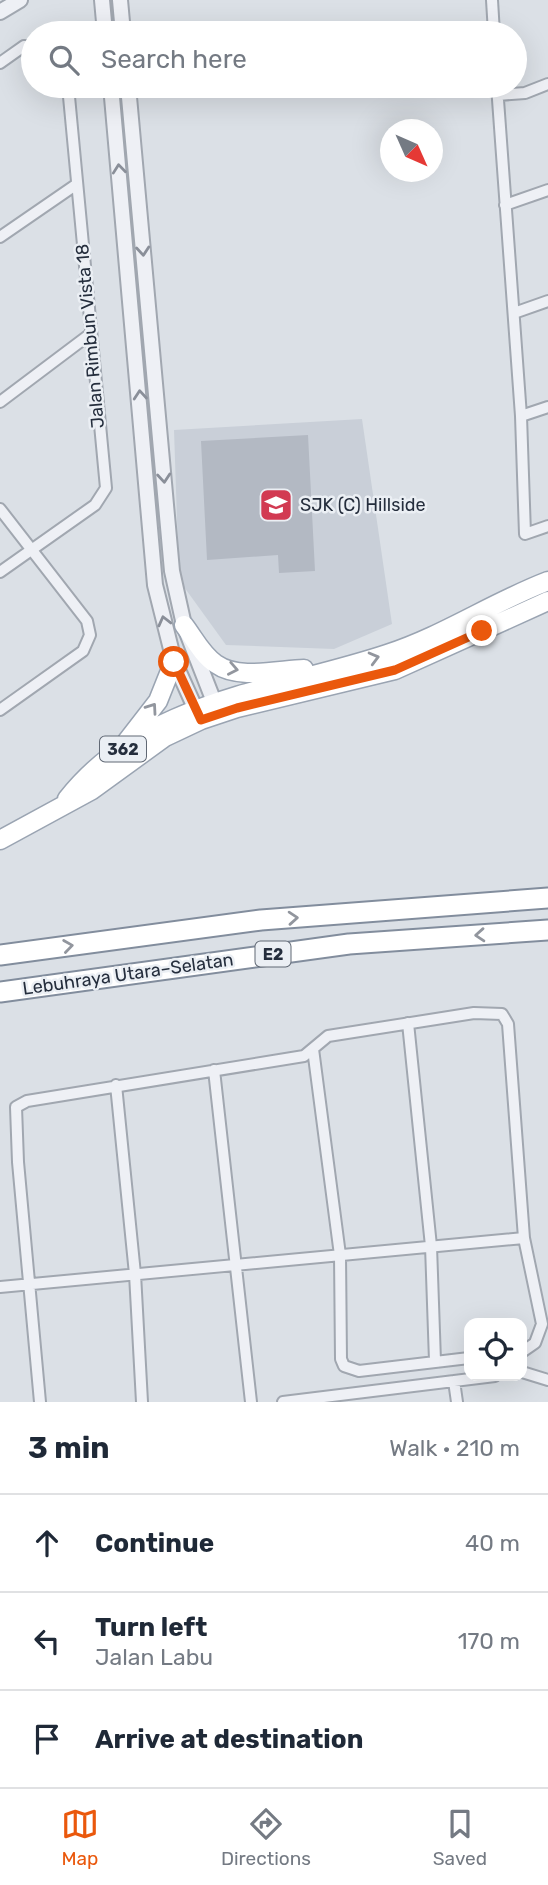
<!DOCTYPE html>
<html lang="en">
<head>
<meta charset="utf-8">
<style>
	:root { --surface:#fff; --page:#f6f6f7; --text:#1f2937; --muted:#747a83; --line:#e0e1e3; --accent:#ea580c }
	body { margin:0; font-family:Rubik,sans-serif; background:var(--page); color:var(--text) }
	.controls { position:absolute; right:21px; bottom:21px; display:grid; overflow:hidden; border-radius:14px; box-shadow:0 7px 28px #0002 }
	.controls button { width:63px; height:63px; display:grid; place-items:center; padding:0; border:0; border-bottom:2px solid var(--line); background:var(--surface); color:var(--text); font:35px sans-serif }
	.compass { position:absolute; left:380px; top:119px; width:63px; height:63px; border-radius:50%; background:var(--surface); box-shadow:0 7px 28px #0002; rotate:135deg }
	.stop { position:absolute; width:21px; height:21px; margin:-16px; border:5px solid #ea580c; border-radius:50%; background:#fff }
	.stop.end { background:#ea580c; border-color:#fff; box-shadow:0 2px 7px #0008 }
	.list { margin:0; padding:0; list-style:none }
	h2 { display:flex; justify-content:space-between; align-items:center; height:91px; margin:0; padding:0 28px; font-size:30px }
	h2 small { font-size:23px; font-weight:400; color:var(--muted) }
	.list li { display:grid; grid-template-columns:46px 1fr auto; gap:21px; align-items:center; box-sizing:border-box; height:98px; padding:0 28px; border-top:2px solid var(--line) }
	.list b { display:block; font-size:26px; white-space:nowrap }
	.list p { margin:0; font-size:23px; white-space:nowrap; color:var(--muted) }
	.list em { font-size:23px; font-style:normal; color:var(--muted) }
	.icon { flex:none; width:38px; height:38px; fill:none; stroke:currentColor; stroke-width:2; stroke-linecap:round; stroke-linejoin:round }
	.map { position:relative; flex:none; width:548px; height:1402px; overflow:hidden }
	.search { position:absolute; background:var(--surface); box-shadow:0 7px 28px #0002; left:21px; right:21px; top:21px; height:77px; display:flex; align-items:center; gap:18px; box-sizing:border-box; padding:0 24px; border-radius:38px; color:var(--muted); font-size:26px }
	.sheet { height:385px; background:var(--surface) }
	nav { display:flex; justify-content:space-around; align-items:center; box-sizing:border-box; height:98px; border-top:2px solid var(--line); background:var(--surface); font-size:19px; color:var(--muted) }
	nav a { display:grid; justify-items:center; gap:4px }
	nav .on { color:var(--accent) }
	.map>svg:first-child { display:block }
</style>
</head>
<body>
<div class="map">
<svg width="548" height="1402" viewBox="0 0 548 1402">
	<rect width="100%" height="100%" fill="#dbe0e6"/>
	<path fill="#c9cfd8" d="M362,419L392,624L334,649L226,645L179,580L174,430Z"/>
	<path fill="#b3b9c3" d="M308,435L315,571L279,573L278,555L207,560L201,441Z"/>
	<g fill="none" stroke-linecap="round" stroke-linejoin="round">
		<defs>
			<path id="minor" d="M492,0L494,33
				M0,63L24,46L33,47
				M497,86L521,416L548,407
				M498,95L525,93L548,84
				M505,205L548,190
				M0,237L77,184
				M514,313L548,301
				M0,402L89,335
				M521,416L525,534L548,526
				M0,509L87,621L90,635L83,651L0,710
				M0,572L95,505L106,488L68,86
				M408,1023L431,1246L435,1361
				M313,1049L340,1255L341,1359L344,1366L359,1371L469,1358
				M214,1070L251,1402
				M116,1085L135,1274L142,1402
				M0,1287L524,1238
				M522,1372L548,1380
				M454,1381L457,1402
				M40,1402L18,1162L16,1107L27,1101L304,1056L328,1036L474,1013L502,1014L508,1024L524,1238L542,1324L535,1343L522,1352
				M283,1402L495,1376"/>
			<path id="tertiary" d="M102,0L105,33
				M120,0L123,33
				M0,12L20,0
				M111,86L155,585L174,661L200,719
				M128,86L172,571L184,625L218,712"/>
			<path id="primary" d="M184,625C194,638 202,655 216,664C238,680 278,670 304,669
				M127,741L158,701L174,661
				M67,799C146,699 276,691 387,654C443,636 493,602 548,581
				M0,840L92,790L165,737L201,720L237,708L395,670L548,601"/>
			<path id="motorway" d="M0,955L261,920L548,898
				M0,992L349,944L548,930"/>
		</defs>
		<use href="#minor" stroke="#a1a7b0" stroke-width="14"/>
		<use href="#tertiary" stroke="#a1a7b0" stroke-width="18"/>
		<use href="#primary" stroke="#9aa4b2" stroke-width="21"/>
		<use href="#motorway" stroke="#828d9d" stroke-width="23"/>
		<use href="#minor" stroke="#eef0f5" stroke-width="10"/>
		<use href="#tertiary" stroke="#eef0f5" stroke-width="14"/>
		<use href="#primary" stroke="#fff" stroke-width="18"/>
		<use href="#motorway" stroke="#fff" stroke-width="19"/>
	</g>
	<defs><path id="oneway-chevron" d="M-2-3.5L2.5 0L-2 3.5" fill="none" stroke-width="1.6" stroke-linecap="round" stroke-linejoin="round" transform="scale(1.75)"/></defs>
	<g stroke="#8a8f99">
		<use href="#oneway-chevron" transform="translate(119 169) rotate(-96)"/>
		<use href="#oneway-chevron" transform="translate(143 251) rotate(85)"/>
		<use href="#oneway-chevron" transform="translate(140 395) rotate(-95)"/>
		<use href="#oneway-chevron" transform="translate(164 478) rotate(85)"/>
		<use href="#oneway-chevron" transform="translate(164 621) rotate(-104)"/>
	</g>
	<g stroke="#92969e">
		<use href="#oneway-chevron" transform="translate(374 658) rotate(-15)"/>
		<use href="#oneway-chevron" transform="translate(233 669) rotate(11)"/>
		<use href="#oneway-chevron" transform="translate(152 708) rotate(-55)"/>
		<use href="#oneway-chevron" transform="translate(293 918) rotate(-4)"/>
		<use href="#oneway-chevron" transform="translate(480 935) rotate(176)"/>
		<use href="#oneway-chevron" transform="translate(68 946) rotate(-8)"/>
	</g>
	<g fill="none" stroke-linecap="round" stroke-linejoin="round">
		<path stroke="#ea580c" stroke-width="9" d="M174,662L201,720L237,708L395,670L482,631"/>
	</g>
	<defs>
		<symbol id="school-square" viewBox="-11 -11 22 22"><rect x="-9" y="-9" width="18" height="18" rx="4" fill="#d23a52" stroke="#ebeff4"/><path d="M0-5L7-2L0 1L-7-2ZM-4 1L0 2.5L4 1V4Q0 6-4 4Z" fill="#fff"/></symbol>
	</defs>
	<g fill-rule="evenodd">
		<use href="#school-square" x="257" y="486" width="38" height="38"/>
	</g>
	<g text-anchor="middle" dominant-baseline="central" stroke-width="5" stroke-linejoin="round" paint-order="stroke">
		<g fill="#ebeff4" stroke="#606874" stroke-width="2">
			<rect x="100" y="736.5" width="46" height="25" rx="5"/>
			<rect x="255.5" y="941.5" width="35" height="25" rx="5"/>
		</g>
		<g font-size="16" font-weight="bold" fill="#252e3d">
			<text x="123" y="749">362</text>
			<text x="273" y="954">E2</text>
		</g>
		<g font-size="18" fill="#252e3d" stroke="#ebeff4">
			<text transform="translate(90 336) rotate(-95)">Jalan Rimbun Vista 18</text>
			<text transform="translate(128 974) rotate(-8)">Lebuhraya Utara–Selatan</text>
		</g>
		<g font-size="18" fill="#252e3d" stroke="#ebeff4" text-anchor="start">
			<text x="300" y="505">SJK (C) Hillside</text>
		</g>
	</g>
</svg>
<div class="controls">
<button><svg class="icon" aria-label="locate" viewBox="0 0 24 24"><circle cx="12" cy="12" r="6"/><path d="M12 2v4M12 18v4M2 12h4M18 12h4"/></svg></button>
</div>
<svg class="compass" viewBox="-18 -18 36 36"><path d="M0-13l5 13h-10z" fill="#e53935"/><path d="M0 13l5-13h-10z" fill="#747a83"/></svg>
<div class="stop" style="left:174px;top:662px"></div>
<div class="stop end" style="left:482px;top:631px"></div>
<div class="search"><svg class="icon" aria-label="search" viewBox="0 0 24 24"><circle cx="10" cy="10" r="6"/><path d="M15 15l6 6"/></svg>Search here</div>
</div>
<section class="sheet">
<h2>3 min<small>Walk · 210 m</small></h2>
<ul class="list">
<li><svg class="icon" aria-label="ahead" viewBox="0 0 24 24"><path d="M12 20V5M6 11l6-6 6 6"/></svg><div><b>Continue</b></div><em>40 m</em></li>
<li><svg class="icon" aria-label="left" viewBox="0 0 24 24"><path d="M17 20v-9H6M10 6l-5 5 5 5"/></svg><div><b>Turn left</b><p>Jalan Labu</p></div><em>170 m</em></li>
<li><svg class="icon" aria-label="arrive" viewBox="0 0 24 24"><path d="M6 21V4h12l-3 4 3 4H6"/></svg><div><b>Arrive at destination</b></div></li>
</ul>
</section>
<nav>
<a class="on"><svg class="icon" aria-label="map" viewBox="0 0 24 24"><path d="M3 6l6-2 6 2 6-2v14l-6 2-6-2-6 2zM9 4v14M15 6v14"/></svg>Map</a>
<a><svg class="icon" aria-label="directions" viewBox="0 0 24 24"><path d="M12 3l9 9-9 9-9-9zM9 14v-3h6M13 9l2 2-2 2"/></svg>Directions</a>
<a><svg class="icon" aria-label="saved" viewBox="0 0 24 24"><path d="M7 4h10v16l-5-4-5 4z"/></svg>Saved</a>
</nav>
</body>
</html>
